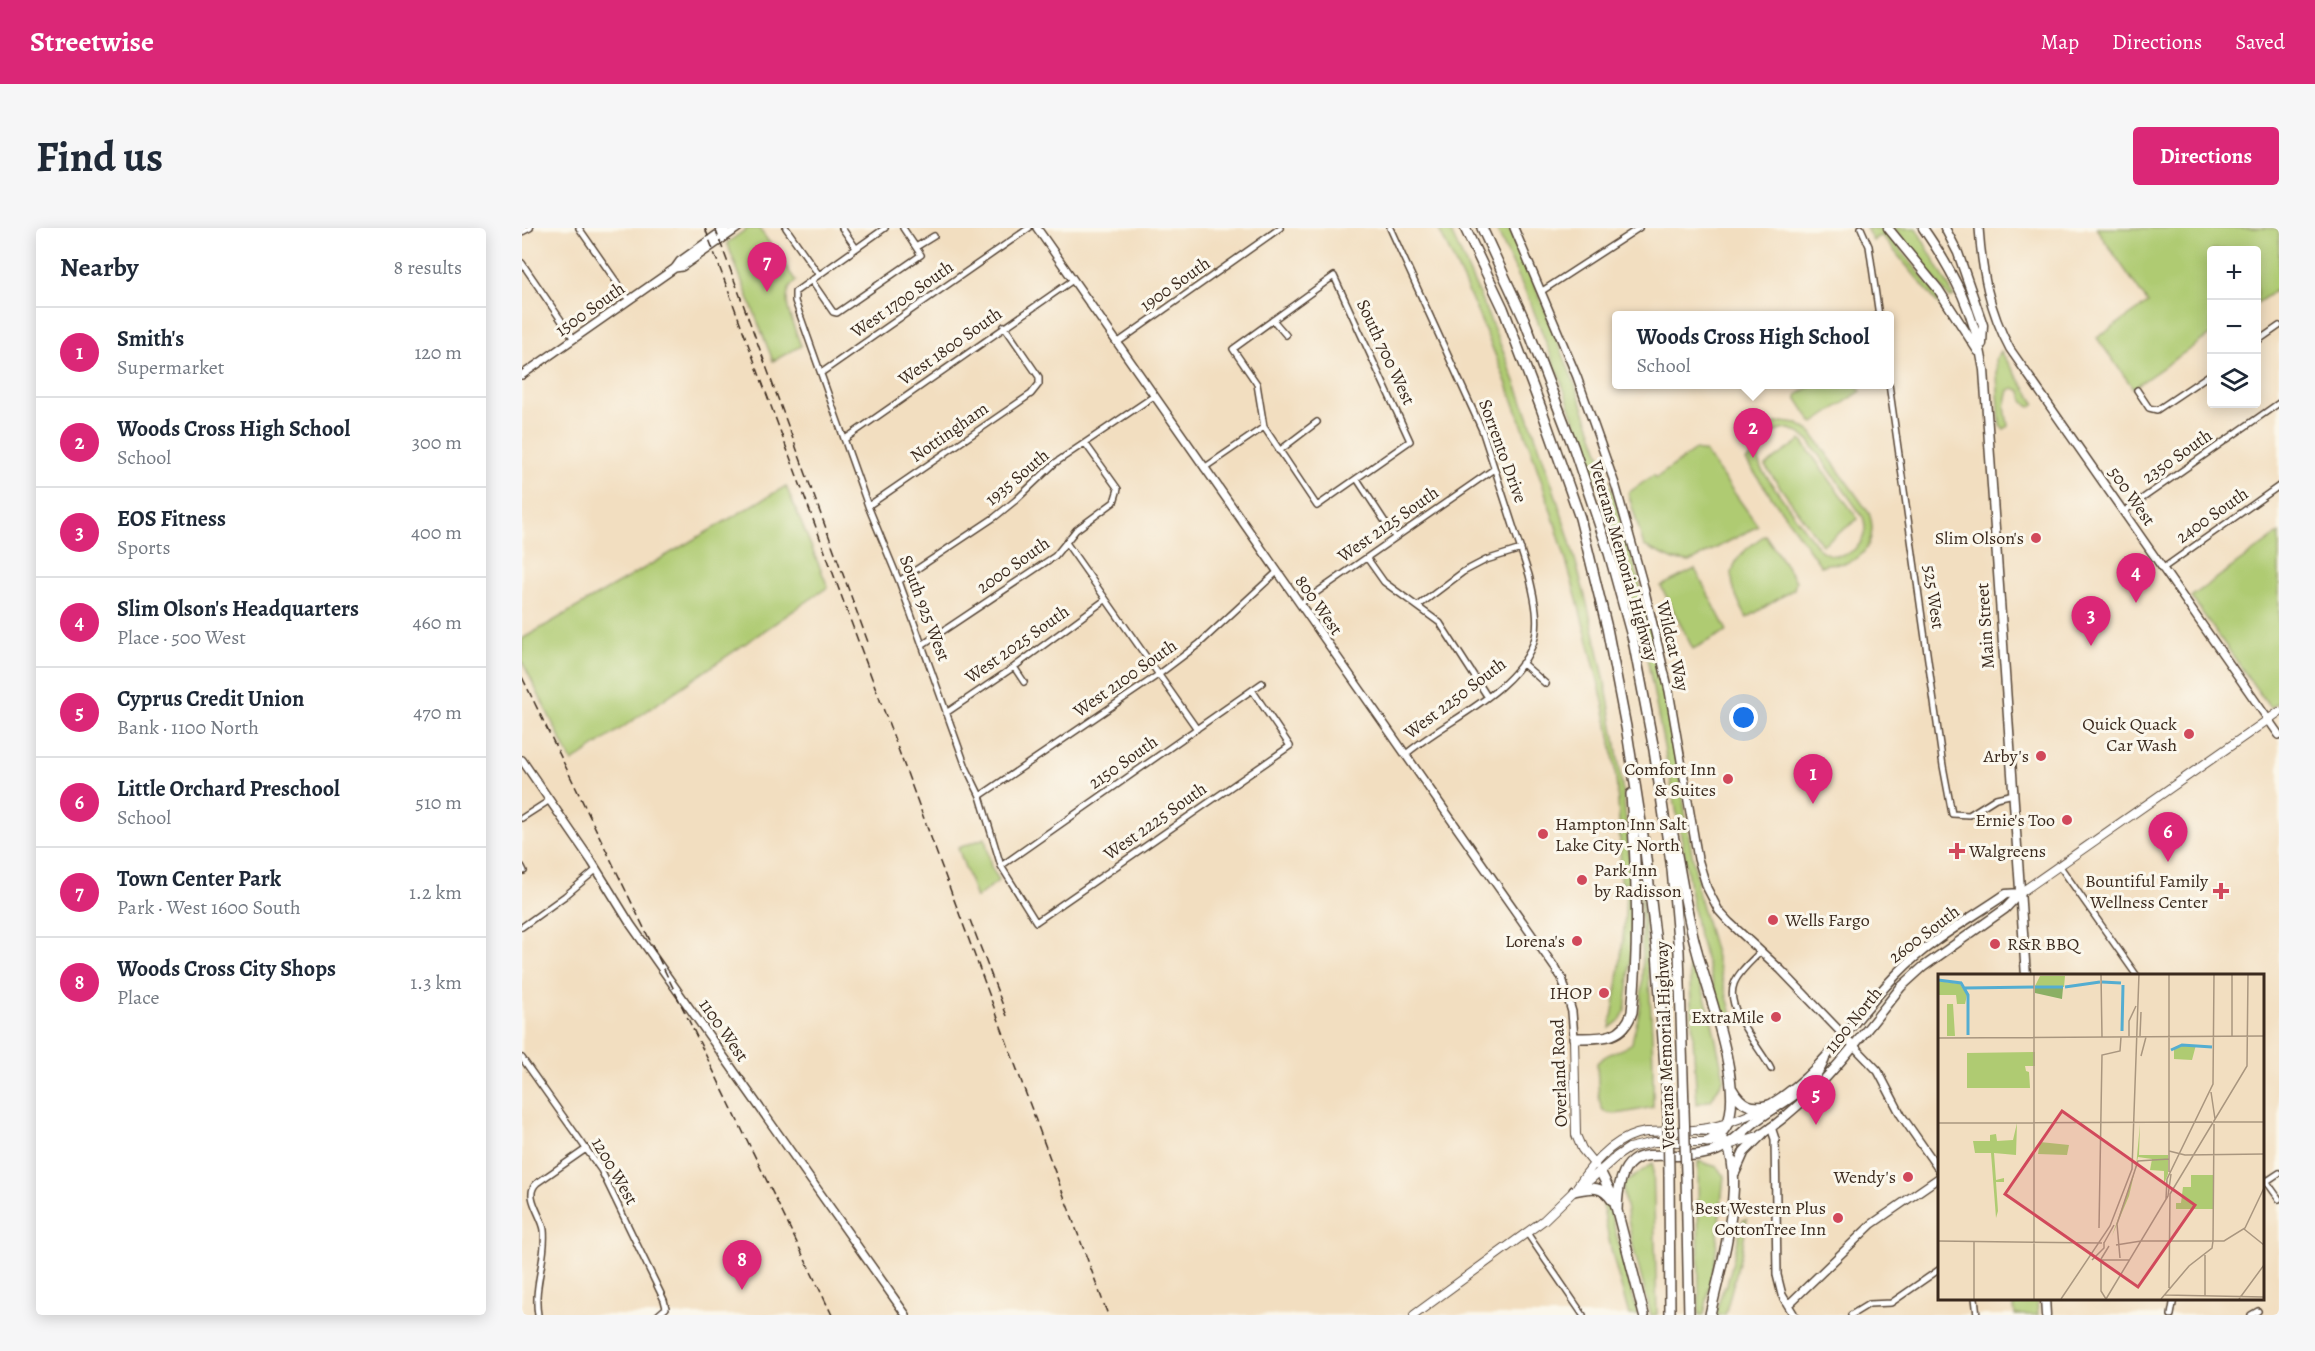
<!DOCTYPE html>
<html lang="en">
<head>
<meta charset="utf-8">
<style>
	:root { --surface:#fff; --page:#f6f6f7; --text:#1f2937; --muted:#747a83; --line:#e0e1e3; --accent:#db2777 }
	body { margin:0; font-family:Alegreya,serif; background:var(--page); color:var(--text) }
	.controls { position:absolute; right:18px; top:18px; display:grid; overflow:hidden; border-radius:6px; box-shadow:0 3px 15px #0003 }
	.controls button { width:54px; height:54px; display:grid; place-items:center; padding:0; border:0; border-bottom:2px solid var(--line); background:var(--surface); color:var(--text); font:30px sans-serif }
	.you { position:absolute; left:1222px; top:490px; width:21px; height:21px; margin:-15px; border:4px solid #fff; border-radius:50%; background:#1a73e8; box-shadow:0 0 0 9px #1a73e833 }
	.badge { display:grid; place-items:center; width:39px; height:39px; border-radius:50%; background:var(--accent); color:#fff; font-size:20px; font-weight:700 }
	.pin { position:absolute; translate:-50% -50px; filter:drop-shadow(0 2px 3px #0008) }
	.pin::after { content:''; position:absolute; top:32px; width:21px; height:18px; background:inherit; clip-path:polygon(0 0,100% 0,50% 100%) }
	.popup { position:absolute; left:1090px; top:83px; width:282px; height:78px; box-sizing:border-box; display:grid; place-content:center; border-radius:6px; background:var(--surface); filter:drop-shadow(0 2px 4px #0005); font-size:20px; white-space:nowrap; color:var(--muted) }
	.popup b { font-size:22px; color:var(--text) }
	.popup::after { content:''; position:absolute; left:50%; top:100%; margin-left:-12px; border:12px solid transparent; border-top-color:var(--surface) }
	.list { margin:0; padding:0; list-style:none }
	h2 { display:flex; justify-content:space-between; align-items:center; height:78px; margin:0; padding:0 24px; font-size:26px }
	h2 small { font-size:20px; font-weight:400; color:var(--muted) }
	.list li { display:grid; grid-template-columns:39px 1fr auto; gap:18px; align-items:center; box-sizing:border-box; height:90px; padding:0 24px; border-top:2px solid var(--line) }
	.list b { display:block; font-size:22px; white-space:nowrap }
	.list p { margin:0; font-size:20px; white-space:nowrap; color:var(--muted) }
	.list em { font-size:20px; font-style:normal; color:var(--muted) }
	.icon { flex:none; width:33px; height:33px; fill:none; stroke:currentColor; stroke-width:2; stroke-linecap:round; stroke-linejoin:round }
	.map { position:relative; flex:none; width:1757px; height:1087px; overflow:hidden; border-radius:6px }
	header { display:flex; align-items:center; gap:36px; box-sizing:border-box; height:84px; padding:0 30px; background:var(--accent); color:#fff }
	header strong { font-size:28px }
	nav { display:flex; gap:33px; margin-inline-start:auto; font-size:21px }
	.intro { display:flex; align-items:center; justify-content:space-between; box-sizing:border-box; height:144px; padding:0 36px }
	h1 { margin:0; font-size:42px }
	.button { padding:15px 27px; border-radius:6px; background:var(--accent); color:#fff; font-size:21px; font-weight:700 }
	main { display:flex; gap:36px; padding:0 36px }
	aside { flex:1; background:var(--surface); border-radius:6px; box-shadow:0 3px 15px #0003 }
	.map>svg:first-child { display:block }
</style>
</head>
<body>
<header>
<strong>Streetwise</strong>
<nav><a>Map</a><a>Directions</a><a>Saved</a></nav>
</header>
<div class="intro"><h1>Find us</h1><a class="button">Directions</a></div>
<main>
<aside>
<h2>Nearby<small>8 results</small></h2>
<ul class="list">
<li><span class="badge">1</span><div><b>Smith's</b><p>Supermarket</p></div><em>120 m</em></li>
<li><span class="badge">2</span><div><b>Woods Cross High School</b><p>School</p></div><em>300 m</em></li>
<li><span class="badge">3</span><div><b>EOS Fitness</b><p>Sports</p></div><em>400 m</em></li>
<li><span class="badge">4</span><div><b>Slim Olson's Headquarters</b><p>Place · 500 West</p></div><em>460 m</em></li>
<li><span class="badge">5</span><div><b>Cyprus Credit Union</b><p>Bank · 1100 North</p></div><em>470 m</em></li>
<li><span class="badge">6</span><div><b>Little Orchard Preschool</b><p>School</p></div><em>510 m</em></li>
<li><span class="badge">7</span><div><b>Town Center Park</b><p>Park · West 1600 South</p></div><em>1.2 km</em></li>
<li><span class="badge">8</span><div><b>Woods Cross City Shops</b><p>Place</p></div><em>1.3 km</em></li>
</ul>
</aside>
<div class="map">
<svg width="1757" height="1087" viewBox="0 0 1757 1087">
	<rect width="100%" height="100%" fill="#fbf7ec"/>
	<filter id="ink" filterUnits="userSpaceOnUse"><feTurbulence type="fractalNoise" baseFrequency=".0167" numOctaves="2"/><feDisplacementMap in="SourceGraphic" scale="12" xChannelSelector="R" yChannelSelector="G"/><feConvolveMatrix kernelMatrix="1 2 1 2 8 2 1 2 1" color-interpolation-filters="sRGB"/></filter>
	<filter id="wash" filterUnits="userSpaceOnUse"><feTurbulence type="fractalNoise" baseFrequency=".008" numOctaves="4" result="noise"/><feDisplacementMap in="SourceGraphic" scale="24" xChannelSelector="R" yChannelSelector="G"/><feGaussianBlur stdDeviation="1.35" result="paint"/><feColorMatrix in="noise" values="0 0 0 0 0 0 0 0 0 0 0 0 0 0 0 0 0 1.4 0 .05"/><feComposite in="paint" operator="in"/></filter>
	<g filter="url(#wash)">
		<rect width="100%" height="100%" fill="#f2dec0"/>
		<path fill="#afcb72" stroke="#757a48" stroke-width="1.5" fill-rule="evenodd" d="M226,0H237L274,53C254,67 273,99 279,118L251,133L205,15Z
			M916,0H927C1008,172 1072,354 1098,543C1109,623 1115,703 1103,783L1098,792L1088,800C1097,751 1104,703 1104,654L1099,656C1098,621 1098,586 1094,552C1089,496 1072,437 1058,383C1023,251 977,122 916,0Z
			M974,0H987L990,5C1049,137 1100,274 1133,416C1141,453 1149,490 1155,528C1162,570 1165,612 1176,653L1174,658L1213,797L1204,799L1175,701L1161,618L1124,424L1093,306L1039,153L1009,76Z
			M1344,0H1361L1417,69L1435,99L1433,100L1417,77L1360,8L1355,9L1351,13Z
			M1371,0H1394L1432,68L1428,70Z
			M1574,0H1757V60L1735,75L1734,22H1690L1689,106L1611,160L1575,110L1626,75Z
			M1479,124L1513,175L1509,179L1506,178L1501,173L1499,163L1492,160L1487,162L1483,179L1486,198L1482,201L1478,197L1474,130Z
			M1292,156L1334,157L1339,163L1292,195L1290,194L1275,171V167Z
			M1260,194L1276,196L1289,204L1347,285C1355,306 1346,330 1323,335C1314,337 1307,333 1299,338L1224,233L1229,229C1230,210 1242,197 1260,194ZM1267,201L1276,204L1287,213L1341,289C1351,317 1319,340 1296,320L1239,241C1231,220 1245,202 1267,201Z
			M1279,212L1336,291L1300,317L1243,238Z
			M1173,222L1183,224L1236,298L1168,334L1152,332L1122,318L1106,265L1132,247L1134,250Z
			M264,258L306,359L50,534L0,433V411Z
			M1757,305V474L1748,480L1669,369Z
			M1243,307L1274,353L1272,361L1225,390C1203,349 1202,335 1243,307Z
			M1173,341L1205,403L1171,421L1139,358Z
			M463,610L469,639L477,652L454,670L436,620Z
			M1117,659H1119C1126,732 1132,805 1131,879C1073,891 1078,893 1075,835C1084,824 1099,824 1110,815C1112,800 1118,788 1119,773C1122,736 1120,696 1117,659Z
			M1165,705L1190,794L1202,850L1189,872L1175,876Z
			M1176,933L1195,939L1202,948L1193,1032L1182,1087H1177Z
			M1131,935L1135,1087H1129L1110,1014L1101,960L1102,956Z
			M1085,974L1087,979L1116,1087H1107C1097,1050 1085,1014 1081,976Z
			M1225,991L1220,1023L1203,1087H1193L1201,1060L1205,1057L1221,992Z
			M1491,1071H1515L1516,1087H1493Z"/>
	</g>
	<g filter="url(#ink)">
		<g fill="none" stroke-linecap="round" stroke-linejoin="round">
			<defs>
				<path id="minor" d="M57,0L107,72
					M264,0L297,47
					M320,0L334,20
					M363,0L273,64V73L346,278L377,353L444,539L458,568L479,638L514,694L768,518L730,462
					M868,0L960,202L1007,347C1012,368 1019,395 1011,416C992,466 922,493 883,527
					M1339,0L1347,18L1357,88
					M0,4L8,0
					M394,19L412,8
					M0,35L52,111
					M812,48L888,213L795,278L742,199L735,156L711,121Z
					M289,52L311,84L315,85L399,27L381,0
					M1020,63L1117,0
					M751,92L764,107
					M1734,114L1757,98
					M595,115L758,0
					M299,145L507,0
					M1367,156L1421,538L1430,586L1447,587L1474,570L1492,566
					M1615,162L1627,180L1635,182L1690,145
					M323,211L551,52
					M757,223L795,194
					M682,240L742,199
					M835,251L873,309
					M346,278L509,166L517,156V149L482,98
					M1601,284L1757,175
					M545,316L675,501
					M845,330L862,354L918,395L965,468
					M1640,341L1757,258
					M377,353L473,289L494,272L533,235L632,168
					M778,376L972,241
					M896,378L941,344L964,332L999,321
					M400,417L533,328L554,302L592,274L596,261L563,215
					M1000,435L1024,456
					M492,439L502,454
					M424,485L492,439L583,372
					M458,568L636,447L677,416L755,344
					M0,590L28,572
					M1537,637L1615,748
					M479,638L740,455
					M0,639L2,643
					M0,699L43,668L75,641
					M1239,723C1230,733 1216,744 1212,756C1202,781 1239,821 1249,841
					M0,830L79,942L142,1072L144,1080L136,1087
					M1740,947L1757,971
					M1745,953L1757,945
					M1005,1005L1061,1087
					M1453,1070L1455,1087
					M16,1087C11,1057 25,1031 22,1002C20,987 1,967 15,955L64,921
					M1329,1087L1347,1076L1369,1075L1418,1041
					M1649,1087L1652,1070
					M1729,1087L1736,1083"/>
				<path id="tertiary" d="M515,0L1040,750L1050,784L1052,810
					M992,0L1055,149L1094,259L1122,359L1147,463L1176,631L1185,660L1197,683L1207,694L1259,742L1356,843L1379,887L1418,943
					M1457,0C1460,44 1467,82 1488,121L1757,507
					M153,40L160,39L216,0
					M0,147L153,40L158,33L204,0
					M0,532L70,634L109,697L384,1087
					M1249,899L1253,911L1255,1047L1260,1067L1272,1087
					M1266,1077L1350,996L1418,949"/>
				<path id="secondary" d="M1498,665L1757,484
					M1052,810L1054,907L1060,921L1073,937
					M1055,959C1071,934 1093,908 1124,904C1143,903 1161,904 1179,901C1202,898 1224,889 1244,879
					M892,1087L1022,992L1052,963L1069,951L1095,928L1107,920L1132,914H1185L1210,916L1236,908"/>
				<path id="primary" d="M1366,0L1416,61L1456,123
					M1401,0C1433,46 1453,86 1462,142L1504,748
					M1423,0L1436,25L1461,97L1460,116
					M1247,877C1302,845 1332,789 1376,745C1406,713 1448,691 1484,666L1498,665
					M1240,906C1297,867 1336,812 1379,759L1401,739L1483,681L1498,665
					M1523,1070L1524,1087"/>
				<path id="motorway" d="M943,0L981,80L1019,180L1058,290L1085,400L1105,504L1122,614L1135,724L1146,885
					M960,0L1002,91L1051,218L1087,325L1111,412L1132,522L1150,641L1157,724L1162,881
					M1151,607C1159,645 1164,685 1175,723C1186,765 1217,845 1208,887C1206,900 1197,909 1185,914
					M1052,810C1077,810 1101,813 1110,784C1118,711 1114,639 1109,566
					M1210,861C1219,877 1230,882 1247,877
					M1177,902C1244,897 1194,1054 1188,1087
					M1078,943L1092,971L1122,1087
					M1213,944L1222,924L1240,906
					M1164,946L1167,1087
					M1147,947L1148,1087
					M1052,963C1068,960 1079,956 1090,972
					M1095,982C1097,901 1140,938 1190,924C1207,919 1221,903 1235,892C1258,875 1291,861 1302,832"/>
			</defs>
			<use href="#minor" stroke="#564536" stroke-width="8"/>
			<use href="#tertiary" stroke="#564536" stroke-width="10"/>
			<use href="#secondary" stroke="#564536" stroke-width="10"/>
			<use href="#primary" stroke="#564536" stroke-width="11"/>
			<use href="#motorway" stroke="#564536" stroke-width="12"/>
			<use href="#minor" stroke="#fff" stroke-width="5"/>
			<use href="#tertiary" stroke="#fff" stroke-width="7"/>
			<use href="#secondary" stroke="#fff" stroke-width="8"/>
			<use href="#primary" stroke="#fff" stroke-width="8"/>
			<use href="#motorway" stroke="#fff" stroke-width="9"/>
			<path stroke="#3b2a1e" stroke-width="1.5" stroke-dasharray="9 4.5" stroke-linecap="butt" d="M183,0L586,1087
				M193,0L346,414
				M0,449L310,1087
				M448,692L485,788"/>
			<defs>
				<path id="motorway-bridge" d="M1162,881L1164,946
					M1146,885L1147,947"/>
			</defs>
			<use href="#motorway-bridge" stroke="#564536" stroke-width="12" stroke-linecap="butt"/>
			<use href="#motorway-bridge" stroke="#fff" stroke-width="9"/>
		</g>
	</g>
	<g fill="#d1495b" stroke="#fbf7ec" stroke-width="2">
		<circle cx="1514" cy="310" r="6"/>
		<circle cx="1667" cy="506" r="6"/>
		<circle cx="1519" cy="528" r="6"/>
		<circle cx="1206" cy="551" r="6"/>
		<circle cx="1545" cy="592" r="6"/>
		<circle cx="1021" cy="606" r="6"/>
		<path d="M1432 614h6v6h6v6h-6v6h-6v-6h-6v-6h6z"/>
		<circle cx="1060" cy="652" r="6"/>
		<path d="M1696 654h6v6h6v6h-6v6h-6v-6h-6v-6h6z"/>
		<circle cx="1251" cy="692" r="6"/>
		<circle cx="1055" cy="713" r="6"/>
		<circle cx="1473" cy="716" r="6"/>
		<circle cx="1082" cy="765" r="6"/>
		<circle cx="1254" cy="789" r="6"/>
		<circle cx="1386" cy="949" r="6"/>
		<circle cx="1316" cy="990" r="6"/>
	</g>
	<g text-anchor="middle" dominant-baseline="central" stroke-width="6" stroke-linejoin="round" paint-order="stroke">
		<g font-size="18" fill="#3b2a1e" stroke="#fbf7ec">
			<text transform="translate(653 56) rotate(-35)">1900 South</text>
			<text transform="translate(380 71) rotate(-35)">West 1700 South</text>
			<text transform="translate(68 81) rotate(-35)">1500 South</text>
			<text transform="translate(428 118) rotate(-35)">West 1800 South</text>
			<text transform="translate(864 124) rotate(65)">South 700 West</text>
			<text transform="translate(427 204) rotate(-35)">Nottingham</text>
			<text transform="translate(981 223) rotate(70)">Sorrento Drive</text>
			<text transform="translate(1655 228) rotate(-35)">2350 South</text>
			<text transform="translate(495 249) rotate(-40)">1935 South</text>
			<text transform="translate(1610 268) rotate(55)">500 West</text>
			<text transform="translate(1690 287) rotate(-35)">2400 South</text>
			<text transform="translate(866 296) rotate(-35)">West 2125 South</text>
			<text transform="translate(1102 333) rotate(74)">Veterans Memorial Highway</text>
			<text transform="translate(491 337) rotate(-35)">2000 South</text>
			<text transform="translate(1412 369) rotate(82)">525 West</text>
			<text transform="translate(797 377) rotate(55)">800 West</text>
			<text transform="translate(403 380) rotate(69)">South 925 West</text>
			<text transform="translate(1463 398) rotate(-94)">Main Street</text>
			<text transform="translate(495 416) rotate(-35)">West 2025 South</text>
			<text transform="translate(1151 418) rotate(77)">Wildcat Way</text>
			<text transform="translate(603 450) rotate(-35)">West 2100 South</text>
			<text transform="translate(933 470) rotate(-37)">West 2250 South</text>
			<text transform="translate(601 534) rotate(-35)">2150 South</text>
			<text transform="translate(633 593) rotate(-35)">West 2225 South</text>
			<text transform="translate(1402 706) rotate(-37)">2600 South</text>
			<text transform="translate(1331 792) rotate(-51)">1100 North</text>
			<text transform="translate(202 802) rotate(55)">1100 West</text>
			<text transform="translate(1143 817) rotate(-92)">Veterans Memorial Highway</text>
			<text transform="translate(1037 845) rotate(-92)">Overland Road</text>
			<text transform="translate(93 943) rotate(60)">1200 West</text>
		</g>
		<g font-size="18" fill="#3b2a1e" stroke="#fbf7ec" text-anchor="end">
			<text x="1502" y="310">Slim Olson's</text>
			<text x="1655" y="496">Quick Quack<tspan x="1655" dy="21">Car Wash</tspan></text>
			<text x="1507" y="528">Arby's</text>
			<text x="1194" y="541">Comfort Inn<tspan x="1194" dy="21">&amp; Suites</tspan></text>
			<text x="1533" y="592">Ernie's Too</text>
			<text x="1033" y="596" text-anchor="start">Hampton Inn Salt<tspan x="1033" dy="21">Lake City - North</tspan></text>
			<text x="1447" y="623" text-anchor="start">Walgreens</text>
			<text x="1072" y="642" text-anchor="start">Park Inn<tspan x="1072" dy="21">by Radisson</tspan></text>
			<text x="1686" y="653">Bountiful Family<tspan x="1686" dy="21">Wellness Center</tspan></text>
			<text x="1263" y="692" text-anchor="start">Wells Fargo</text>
			<text x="1043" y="713">Lorena's</text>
			<text x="1485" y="716" text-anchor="start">R&amp;R BBQ</text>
			<text x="1070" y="765">IHOP</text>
			<text x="1242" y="789">ExtraMile</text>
			<text x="1374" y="949">Wendy's</text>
			<text x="1304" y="980">Best Western Plus<tspan x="1304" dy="21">CottonTree Inn</tspan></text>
		</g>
	</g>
	<g transform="translate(1416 746)">
		<rect width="326" height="326" fill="#f2dec0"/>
		<path d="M102,2H127L126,13L97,12ZM0,7L22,10L29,21L27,30H19L18,21H0ZM9,30H15L17,62H9ZM243,71H258L254,86L236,85V75ZM97,78V92H87L88,97L91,98L92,114H29V79ZM79,149L78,181L56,179L58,206L66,204V208H58L60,237L58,244L53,179H37L35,167H52V161L58,160L59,167L75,166ZM202,150L201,181H230V200L226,210V197L212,196L214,185L200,183L191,222L174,262L198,193ZM102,168L131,171L129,181L100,180ZM253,201H275V235H238V229H243L245,213H253Z" fill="#afcb72"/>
		<path d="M97,13L125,14L124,25L97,19Z" fill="#8baf64"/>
		<path fill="none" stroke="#54add1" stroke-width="3" d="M0,6L23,9L30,21V61M164,8L183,9M97,13H125M127,13L162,8M27,14L96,13M184,57L185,11M233,76L244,71L274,73"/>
		<path fill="none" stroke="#a9967f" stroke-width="1.5" d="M163,0L164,63M191,62V47L198,32M202,62L203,38M294,62V0M0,64L326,62M203,82L208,63M273,118L277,145M276,148H326M0,149L274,148M231,177L247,181L326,180M231,198V0M228,225L229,205L275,110L276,0M161,254L164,81L182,77L183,63M306,255L326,271M0,267L164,269M202,267H286L307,254L326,214M275,267L276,150M166,269L176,251M178,271L203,267M182,284L179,250L200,187L231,185M154,286L166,274V268M163,286H191M231,314L232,220L309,92L310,0M227,321L326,323M267,323V281M36,325V267M96,325V0M123,325L172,252L194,195L201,0M168,325L163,317V285L171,272M168,325L230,222L233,200M223,325L251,292L274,274L275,267M301,325L326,291"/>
		<path fill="#d1495b" fill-opacity="0.15" stroke="#d1495b" stroke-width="3" d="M124,137L257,231L200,313L67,220Z"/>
		<rect width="326" height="326" fill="none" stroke="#3b2a1e" stroke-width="3"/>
	</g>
</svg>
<div class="controls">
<button>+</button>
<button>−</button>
<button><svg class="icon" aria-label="layers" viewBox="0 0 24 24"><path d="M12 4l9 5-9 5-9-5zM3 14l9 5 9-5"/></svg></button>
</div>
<div class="you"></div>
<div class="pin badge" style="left:1291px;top:576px">1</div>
<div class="pin badge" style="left:1231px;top:230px">2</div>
<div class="popup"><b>Woods Cross High School</b>School</div>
<div class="pin badge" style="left:1569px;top:418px">3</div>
<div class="pin badge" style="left:1614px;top:375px">4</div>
<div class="pin badge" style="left:1294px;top:897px">5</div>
<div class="pin badge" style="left:1646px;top:634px">6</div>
<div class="pin badge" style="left:245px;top:64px">7</div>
<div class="pin badge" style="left:220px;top:1062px">8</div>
</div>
</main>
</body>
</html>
